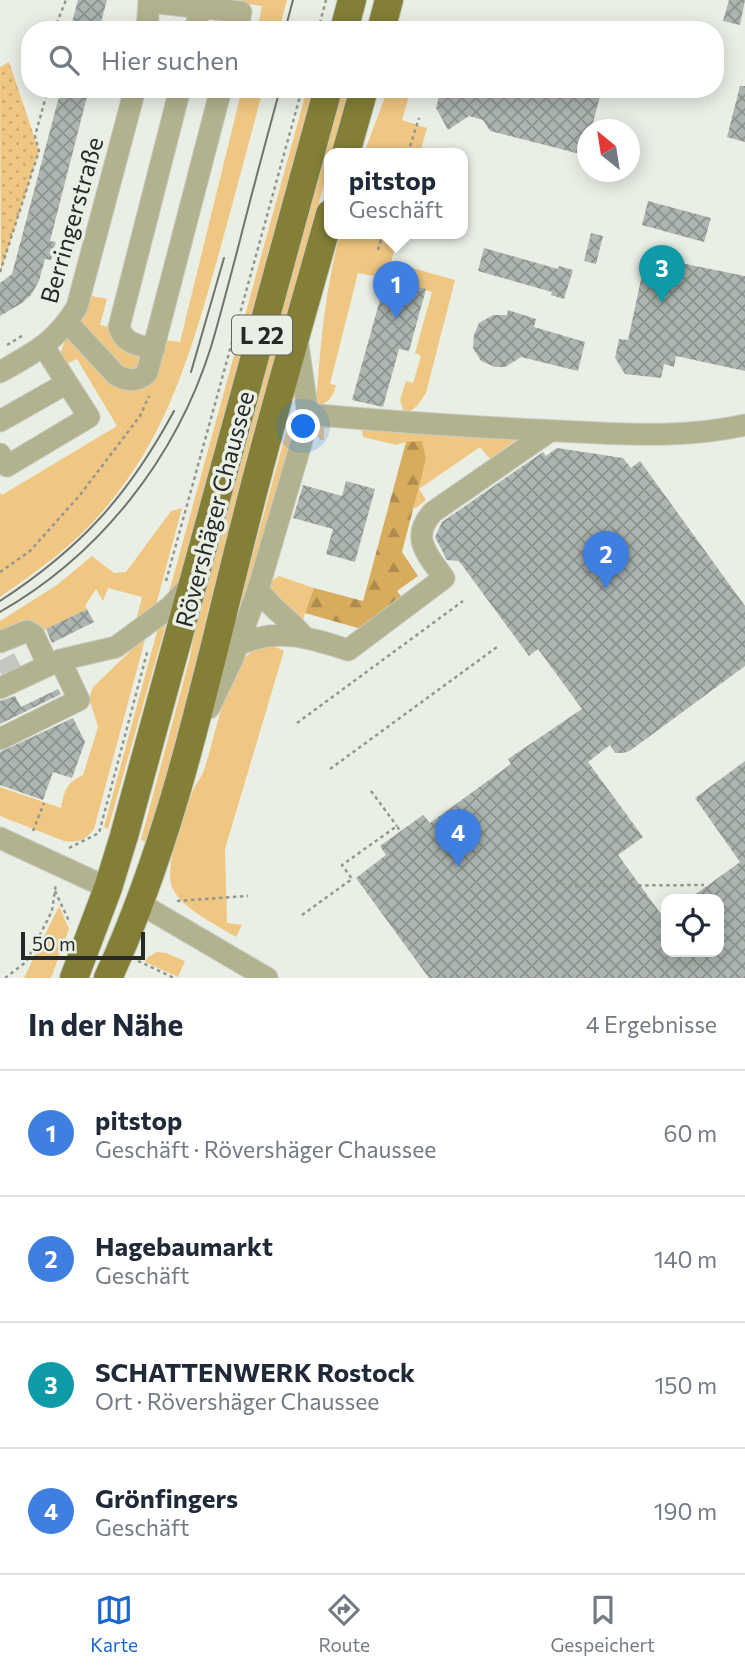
<!DOCTYPE html>
<html lang="de">
<head>
<meta charset="utf-8">
<style>
	:root { --surface:#fff; --page:#f2f2f3; --text:#1f2937; --muted:#747a83; --line:#e0e1e3; --accent:#1c68d2 }
	body { margin:0; font-family:Commissioner,sans-serif; background:var(--page); color:var(--text) }
	.controls { position:absolute; right:21px; bottom:21px; display:grid; overflow:hidden; border-radius:14px; box-shadow:0 4px 18px #0003 }
	.controls button { width:63px; height:63px; display:grid; place-items:center; padding:0; border:0; border-bottom:2px solid var(--line); background:var(--surface); color:var(--text); font:35px sans-serif }
	.compass { position:absolute; left:577px; top:119px; width:63px; height:63px; border-radius:50%; background:var(--surface); box-shadow:0 4px 18px #0003; rotate:330deg }
	.scale { position:absolute; left:21px; bottom:18px; width:124px; box-sizing:border-box; padding-left:7px; border:4px solid #272926; border-top:0; font-size:19px; line-height:24px; white-space:nowrap; color:#272926; -webkit-text-stroke:5px #eaefe6; paint-order:stroke }
	.you { position:absolute; left:304px; top:427px; width:24px; height:24px; margin:-18px; border:5px solid #fff; border-radius:50%; background:#1a73e8; box-shadow:0 0 0 10px #1a73e833 }
	.badge { display:grid; place-items:center; width:46px; height:46px; border-radius:50%; background:var(--accent); color:#fff; font-size:23px; font-weight:700 }
	.pin { position:absolute; translate:-50% -58px; filter:drop-shadow(0 2px 4px #0008) }
	.pin::after { content:''; position:absolute; top:37px; width:24px; height:21px; background:inherit; clip-path:polygon(0 0,100% 0,50% 100%) }
	.popup { position:absolute; left:324px; top:148px; width:144px; height:91px; box-sizing:border-box; display:grid; place-content:center; border-radius:14px; background:var(--surface); filter:drop-shadow(0 2px 5px #0005); font-size:23px; white-space:nowrap; color:var(--muted) }
	.popup b { font-size:26px; color:var(--text) }
	.popup::after { content:''; position:absolute; left:50%; top:100%; margin-left:-14px; border:14px solid transparent; border-top-color:var(--surface) }
	.list { margin:0; padding:0; list-style:none }
	h2 { display:flex; justify-content:space-between; align-items:center; height:91px; margin:0; padding:0 28px; font-size:30px }
	h2 small { font-size:23px; font-weight:400; color:var(--muted) }
	.list li { display:grid; grid-template-columns:46px 1fr auto; gap:21px; align-items:center; box-sizing:border-box; height:126px; padding:0 28px; border-top:2px solid var(--line) }
	.list b { display:block; font-size:26px; white-space:nowrap }
	.list p { margin:0; font-size:23px; white-space:nowrap; color:var(--muted) }
	.list em { font-size:23px; font-style:normal; color:var(--muted) }
	.icon { flex:none; width:38px; height:38px; fill:none; stroke:currentColor; stroke-width:2; stroke-linecap:round; stroke-linejoin:round }
	.map { position:relative; flex:none; width:745px; height:978px; overflow:hidden }
	.search { position:absolute; background:var(--surface); box-shadow:0 4px 18px #0003; left:21px; right:21px; top:21px; height:77px; display:flex; align-items:center; gap:18px; box-sizing:border-box; padding:0 24px; border-radius:28px; color:var(--muted); font-size:26px }
	.sheet { height:595px; background:var(--surface) }
	nav { display:flex; justify-content:space-around; align-items:center; box-sizing:border-box; height:98px; border-top:2px solid var(--line); background:var(--surface); font-size:19px; color:var(--muted) }
	nav a { display:grid; justify-items:center; gap:4px }
	nav .on { color:var(--accent) }
	.map>svg:first-child { display:block }
</style>
</head>
<body>
<div class="map">
<svg width="745" height="978" viewBox="0 0 745 978">
	<defs>
		<pattern id="forest-firs" width="22" height="20" patternUnits="userSpaceOnUse" patternTransform="scale(1.75)"><rect width="22" height="20" fill="#d8ac5d"/><path d="M5 1l3.5 6h-7zM16 11l3.5 6h-7z" fill="#af8c4d"/></pattern>
		<pattern id="park-dots" width="8" height="8" patternUnits="userSpaceOnUse" patternTransform="scale(1.75)"><rect width="8" height="8" fill="#f0c782"/><path d="M2 2h.1M6 6h.1" fill="none" stroke="#ceab70" stroke-width="1.8" stroke-linecap="round"/></pattern>
		<pattern id="building-cross-hatch" width="8" height="8" patternUnits="userSpaceOnUse" patternTransform="scale(1.75)"><rect width="8" height="8" fill="#acb5af"/><path d="M0 0l8 8M0 8l8-8" fill="none" stroke="#8c938e"/></pattern>
	</defs>
	<rect width="100%" height="100%" fill="#eaefe6"/>
	<path fill="#f0c782" d="M241,0H287L279,30H257L262,6L240,3Z
		M242,89H263C248,147 232,206 216,264C190,355 166,439 102,512C73,546 36,572 0,597V493L2,495L117,426L77,359L64,365L60,355L65,340L71,335L125,388C159,396 160,364 165,340L180,342Z
		M307,89H320L188,569L168,596Z
		M337,89H350L333,153H330L329,165L208,611L206,636L149,843L141,840L190,657L201,592Z
		M388,89H411L402,120L427,128L420,153H364Z
		M340,233H399L391,262L455,280L426,393L417,406L405,415L400,400L406,381L413,383L421,356L415,353L432,292L386,278L358,273L330,384L336,385C333,397 328,404 316,406C320,347 325,291 340,233Z
		M92,296L107,299L100,325L110,327C117,364 137,343 144,363L126,374L78,326L85,316Z
		M317,420L517,439L490,459L480,447L419,489L426,500L416,508L412,507L426,459L406,442L396,445L363,437L361,425L324,428V440H320L313,426Z
		M291,428L296,432L247,590L250,596L225,655L287,429Z
		M182,508L156,605L135,625L142,597L108,588L103,601L96,589L85,606L87,609L40,632L0,638V621L57,585L92,556L114,573L126,572L171,511Z
		M279,576L314,588L302,622L269,594L270,582Z
		M165,622L166,624L108,829L104,827L159,624Z
		M146,636L94,829C85,840 78,843 64,841L0,816V787L61,808C64,791 67,782 83,775L98,727L89,698L93,687Z
		M274,646L284,651L225,849L227,923L242,925L236,937C217,925 176,906 171,884C166,859 185,809 195,786C199,780 203,774 205,767C216,733 222,692 242,661C250,650 261,647 274,646Z
		M59,906L69,929L51,978H24Z
		M157,952L166,953L185,961L178,977L145,962L148,957Z"/>
	<path fill="url(#forest-firs)" d="M422,441L426,459L402,552L418,576L397,591L405,601L365,630L305,613L314,588L363,601L406,442Z"/>
	<path fill="url(#park-dots)" d="M9,62L39,151L1,271L0,67Z"/>
	<path fill="url(#building-cross-hatch)" d="M78,0H107L99,30H70Z
		M729,0H745L740,25L723,21Z
		M740,86H745V142L727,137Z
		M61,89H89L50,241L56,242L51,260L45,259L39,281L31,295L22,303L0,316V283L12,274Z
		M444,89H602L591,130H587L584,155L490,131L483,120L469,116L448,130L436,108L440,92Z
		M648,201L711,218L704,242L642,225Z
		M591,233L603,236L596,264L584,261Z
		M484,248L558,269L559,266L573,270L564,299L551,295L552,292L478,271Z
		M646,256L745,276V371L676,356L674,367L664,364L661,378L625,374L615,358L619,339L628,340Z
		M386,278L426,289L409,351L399,349L383,407L352,400Z
		M508,310L536,319L534,327L585,342L578,371L521,357L505,367H495L481,361L473,348L474,335L479,323L493,315H507Z
		M557,448L623,458L631,468L640,461L745,606V666L631,750L624,753H615L610,745L588,762L643,837L618,855L666,921V952H719V899H689L740,862L695,798L745,761V978H429L356,878L386,855L380,846L423,815L430,823L511,764L508,759L582,709L538,649L529,656L459,561L447,560L435,537L442,522L543,452L546,456Z
		M346,481L375,489L355,562L326,554L333,529L293,518L303,485L342,496Z
		M87,609L94,622L52,643L46,629Z
		M58,689L61,694L0,724V701L15,696L21,707Z
		M73,718L85,742L72,778L53,772L43,800L0,785V752Z"/>
	<g fill="none" stroke-linecap="round" stroke-linejoin="round">
		<path stroke="#c3c7c0" stroke-width="21" stroke-dasharray="21 10" stroke-linecap="butt" d="M0,672L24,660"/>
		<defs>
			<path id="minor" d="M149,2L241,12L237,30
				M147,30L149,0
				M195,30L201,6
				M68,323L116,375C127,381 137,382 147,373L221,89
				M154,349C138,345 124,344 119,327L180,89
				M0,372C35,352 55,343 77,307L135,89
				M308,414C392,422 475,427 559,431C622,434 683,439 745,425
				M0,421L67,383
				M0,454L7,466L89,417L44,347
				M258,588C269,608 289,618 303,636
				M0,642L27,631L34,635L48,665
				M238,645C277,627 308,637 348,650L444,578C428,555 409,538 433,512L550,431
				M0,688L60,660L116,647L170,607L191,584
				M209,708L232,660L257,593L301,444L308,414L297,338
				M0,739L79,700L60,660
				M0,838L108,888
				M139,903L267,978"/>
			<path id="major" d="M344,30L352,0
				M381,30L389,0
				M346,153L364,89
				M74,978L108,888L124,836L328,89
				M108,978C176,831 207,672 247,516C272,415 302,314 330,214"/>
		</defs>
		<use href="#minor" stroke="#c7cbc3" stroke-width="23"/>
		<use href="#major" stroke="#c7cbc3" stroke-width="30"/>
		<path stroke="#939690" stroke-width="2.5" stroke-dasharray="3.5 3.5" stroke-linecap="butt" d="M54,30L66,0
			M318,30L326,0
			M408,153L419,118
			M378,250L383,233
			M0,272L39,151L35,136L48,89
			M7,345L25,334
			M0,572L30,551L80,495L140,416L149,396
			M166,581L302,89
			M297,723L463,601
			M330,769L497,647
			M371,791L397,826
			M33,831L44,803
			M69,848L99,833L148,649
			M556,880L565,886L704,885
			M55,891L70,923
			M177,901L248,896
			M302,915L352,879L342,865L397,826L400,831
			M138,961L174,978
			M5,978L26,962L52,911L56,883"/>
		<use href="#minor" stroke="#b3b28e" stroke-width="21"/>
		<use href="#major" stroke="#837f37" stroke-width="28"/>
		<path stroke="#70736e" stroke-width="2" d="M285,30L293,0
			M191,372L224,258
			M0,601C81,548 128,496 174,411
			M0,612C101,554 176,458 211,347C221,313 230,278 239,244C252,192 266,141 280,89"/>
	</g>
	<g text-anchor="middle" dominant-baseline="central" stroke-width="7" stroke-linejoin="round" paint-order="stroke">
		<rect fill="#eaefe6" stroke="#626460" stroke-width="2" x="232" y="315.5" width="60" height="39" rx="5"/>
		<g font-size="23" font-weight="bold" fill="#272926">
			<text x="262" y="335">L 22</text>
		</g>
		<g font-size="24" fill="#272926" stroke="#eaefe6">
			<text transform="translate(71 220) rotate(-74)">Berringerstraße</text>
			<text transform="translate(214 509) rotate(-75)">Rövershäger Chaussee</text>
		</g>
	</g>
</svg>
<div class="controls">
<button><svg class="icon" aria-label="locate" viewBox="0 0 24 24"><circle cx="12" cy="12" r="6"/><path d="M12 2v4M12 18v4M2 12h4M18 12h4"/></svg></button>
</div>
<svg class="compass" viewBox="-18 -18 36 36"><path d="M0-13l5 13h-10z" fill="#e53935"/><path d="M0 13l5-13h-10z" fill="#747a83"/></svg>
<div class="scale">50 m</div>
<div class="you"></div>
<div class="pin badge" style="left:396px;top:319px;background:#3f7fe0">1</div>
<div class="popup"><b>pitstop</b>Geschäft</div>
<div class="pin badge" style="left:606px;top:589px;background:#3f7fe0">2</div>
<div class="pin badge" style="left:662px;top:303px;background:#0f9aa8">3</div>
<div class="pin badge" style="left:458px;top:867px;background:#3f7fe0">4</div>
<div class="search"><svg class="icon" aria-label="search" viewBox="0 0 24 24"><circle cx="10" cy="10" r="6"/><path d="M15 15l6 6"/></svg>Hier suchen</div>
</div>
<section class="sheet">
<h2>In der Nähe<small>4 Ergebnisse</small></h2>
<ul class="list">
<li><span class="badge" style="background:#3f7fe0">1</span><div><b>pitstop</b><p>Geschäft · Rövershäger Chaussee</p></div><em>60 m</em></li>
<li><span class="badge" style="background:#3f7fe0">2</span><div><b>Hagebaumarkt</b><p>Geschäft</p></div><em>140 m</em></li>
<li><span class="badge" style="background:#0f9aa8">3</span><div><b>SCHATTENWERK Rostock</b><p>Ort · Rövershäger Chaussee</p></div><em>150 m</em></li>
<li><span class="badge" style="background:#3f7fe0">4</span><div><b>Grönfingers</b><p>Geschäft</p></div><em>190 m</em></li>
</ul>
</section>
<nav>
<a class="on"><svg class="icon" aria-label="map" viewBox="0 0 24 24"><path d="M3 6l6-2 6 2 6-2v14l-6 2-6-2-6 2zM9 4v14M15 6v14"/></svg>Karte</a>
<a><svg class="icon" aria-label="directions" viewBox="0 0 24 24"><path d="M12 3l9 9-9 9-9-9zM9 14v-3h6M13 9l2 2-2 2"/></svg>Route</a>
<a><svg class="icon" aria-label="saved" viewBox="0 0 24 24"><path d="M7 4h10v16l-5-4-5 4z"/></svg>Gespeichert</a>
</nav>
</body>
</html>
